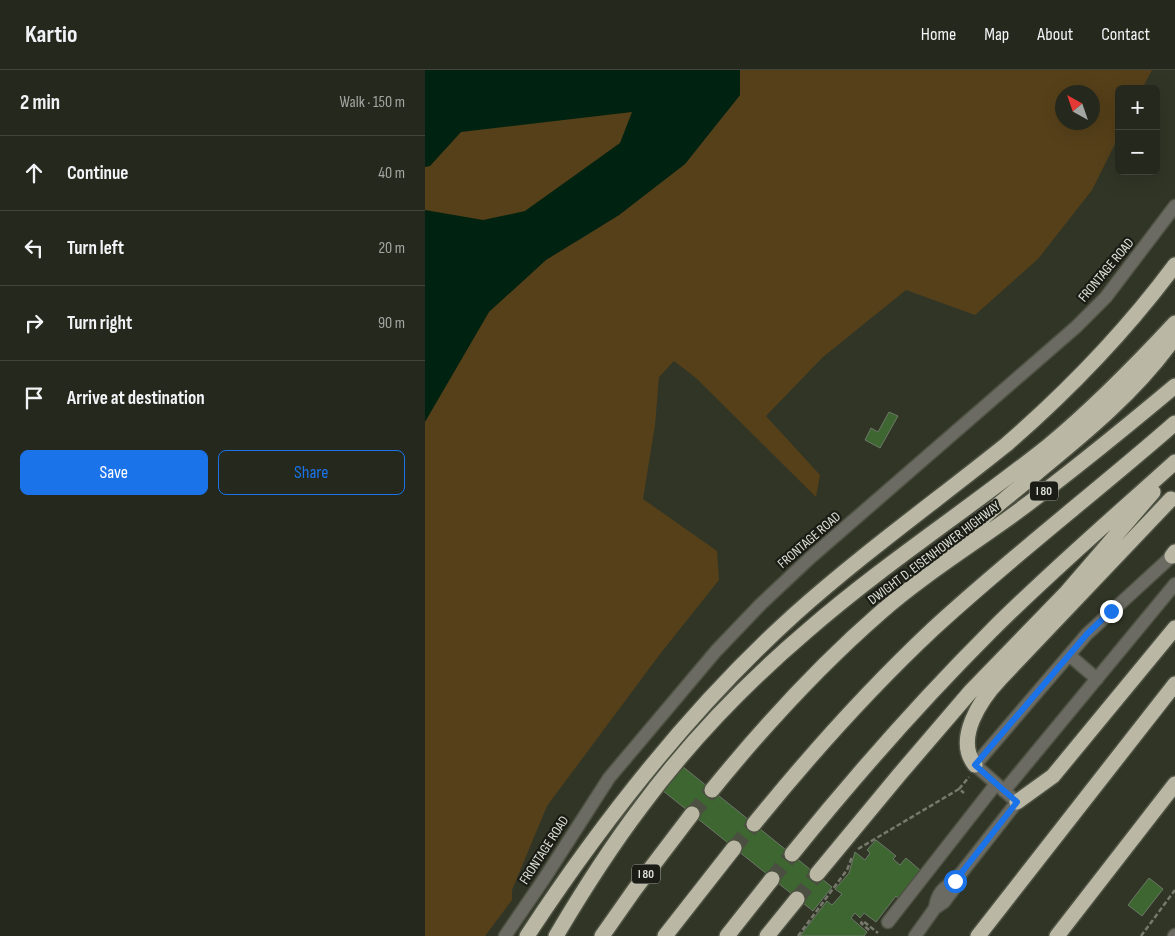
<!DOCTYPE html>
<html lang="en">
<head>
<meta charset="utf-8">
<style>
	:root { --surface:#25281c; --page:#2d3025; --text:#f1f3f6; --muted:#a3a6a3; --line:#42443b; --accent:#1a73e8 }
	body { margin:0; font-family:"Sofia Sans Condensed",sans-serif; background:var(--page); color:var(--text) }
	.controls { position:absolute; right:15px; top:15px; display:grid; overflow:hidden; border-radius:8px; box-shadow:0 5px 20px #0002 }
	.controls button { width:45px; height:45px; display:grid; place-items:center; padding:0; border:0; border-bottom:1px solid var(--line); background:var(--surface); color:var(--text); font:25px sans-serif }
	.compass { position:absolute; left:630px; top:15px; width:45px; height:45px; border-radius:50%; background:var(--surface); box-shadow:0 5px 20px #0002; rotate:320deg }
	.stop { position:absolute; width:15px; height:15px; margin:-11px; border:4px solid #1a73e8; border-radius:50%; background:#fff }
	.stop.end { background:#1a73e8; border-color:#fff; box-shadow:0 1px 5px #0008 }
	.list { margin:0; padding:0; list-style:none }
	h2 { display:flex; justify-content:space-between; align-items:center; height:65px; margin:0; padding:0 20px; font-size:21px }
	h2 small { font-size:16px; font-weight:400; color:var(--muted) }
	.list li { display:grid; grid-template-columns:32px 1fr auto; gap:15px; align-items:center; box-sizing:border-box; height:75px; padding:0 20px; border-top:1px solid var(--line) }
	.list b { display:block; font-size:19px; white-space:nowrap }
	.list em { font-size:16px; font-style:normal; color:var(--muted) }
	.actions { display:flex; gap:10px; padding:15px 20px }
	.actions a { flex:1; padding:11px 0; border:1px solid var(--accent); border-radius:8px; text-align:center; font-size:18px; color:var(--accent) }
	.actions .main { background:var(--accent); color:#fff }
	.icon { flex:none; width:28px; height:28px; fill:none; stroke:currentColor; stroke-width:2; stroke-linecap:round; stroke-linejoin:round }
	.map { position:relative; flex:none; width:750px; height:866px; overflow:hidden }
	header { display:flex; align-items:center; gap:30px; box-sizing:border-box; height:70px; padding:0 25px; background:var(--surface); border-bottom:1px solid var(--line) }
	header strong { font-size:24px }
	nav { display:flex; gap:28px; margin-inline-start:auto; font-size:18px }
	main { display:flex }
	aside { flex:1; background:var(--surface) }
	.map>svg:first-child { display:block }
</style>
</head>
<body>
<header>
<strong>Kartio</strong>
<nav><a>Home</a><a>Map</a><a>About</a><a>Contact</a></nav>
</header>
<main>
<aside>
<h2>2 min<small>Walk · 150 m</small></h2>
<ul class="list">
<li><svg class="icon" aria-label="ahead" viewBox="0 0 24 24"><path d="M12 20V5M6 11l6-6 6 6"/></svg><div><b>Continue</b></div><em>40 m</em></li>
<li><svg class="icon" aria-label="left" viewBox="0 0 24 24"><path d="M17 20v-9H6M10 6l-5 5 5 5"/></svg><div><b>Turn left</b></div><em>20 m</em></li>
<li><svg class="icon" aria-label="right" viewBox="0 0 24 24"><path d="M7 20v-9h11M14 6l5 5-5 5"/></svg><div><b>Turn right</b></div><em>90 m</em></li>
<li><svg class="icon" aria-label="arrive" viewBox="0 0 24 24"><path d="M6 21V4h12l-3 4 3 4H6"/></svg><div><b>Arrive at destination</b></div></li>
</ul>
<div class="actions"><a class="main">Save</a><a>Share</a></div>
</aside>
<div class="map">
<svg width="750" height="866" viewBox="0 0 750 866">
	<rect width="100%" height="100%" fill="#313526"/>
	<path fill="#554019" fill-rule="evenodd" d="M0,0H297L0,252Z
		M315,0H727L717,19H694V66L667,120L613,189L550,245L481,220L398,287L341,346L395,405L391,427L271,308L249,291L234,307L230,355L218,429L292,481L294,510L235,584L122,736L87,820V830L60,866H0V281L98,184L149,173L194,145L260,94L315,25ZM638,22H668V52H638Z"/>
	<path fill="#021" d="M0,0H315V25L260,94L194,145L121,190L64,242L0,352V140L58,150L100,141L195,73L207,42L36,62L5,96L0,97Z"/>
	<path fill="#3d6631" stroke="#6c7869" d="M464,342L473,346L455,378L440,370L446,358L453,362Z
		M252,692L407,817L388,841L232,716Z
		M451,770L471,786L468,789L475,795L481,788L496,801L474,829L471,826L451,852L439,843L435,848L430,843L426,848L442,862L439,866H375L402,831L407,835L417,824L410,819L424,803L430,782L440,790L445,783L442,780Z
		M724,808L738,819L717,846L703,835Z"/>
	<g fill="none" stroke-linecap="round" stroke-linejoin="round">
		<path stroke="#4b4f41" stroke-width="15" stroke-dasharray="15 8" stroke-linecap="butt" d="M267,744L287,720
			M309,778L329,754
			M347,809L367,784
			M372,829L392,804"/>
		<defs>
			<path id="minor" d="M644,585L672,609
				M579,721L750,514
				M510,838C512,824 518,817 530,811
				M463,852L571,714
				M80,866L119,809L184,708L291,581L336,534L385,488L651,257L681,227L750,136
				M490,866L510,838L519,832L528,820L530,811L592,732L550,695L662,564L747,486H750
				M749,866L750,865"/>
			<path id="highway" d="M521,483C540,465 559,446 580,429C640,379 705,331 750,267
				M747,486L750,482
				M550,695C529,669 556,629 575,609L746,429
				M287,720C339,656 394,596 456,542C495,508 539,480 581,450C639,408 695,362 750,316
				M592,732L628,706L750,558
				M329,754C385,685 443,620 508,559C586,487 670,423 750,353
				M367,784C430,706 495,632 566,561C625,502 688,448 750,392
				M392,804L474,705L546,621L642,522L728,422
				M102,866C179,749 266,638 370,544C437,484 511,431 582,374C644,320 701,261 750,195
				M131,866C157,822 185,778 216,737C264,672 321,613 382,561C459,494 544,439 623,376C669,338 710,296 750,253
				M177,866L210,819L267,744
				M240,866L309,778
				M302,866L347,809
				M342,866L372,829
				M553,866L750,614
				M632,866L750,714"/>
		</defs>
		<use href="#minor" stroke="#4d5142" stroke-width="15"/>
		<use href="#highway" stroke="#4d5142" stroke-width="18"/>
		<path stroke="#76796c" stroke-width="2.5" stroke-dasharray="5 2.5" stroke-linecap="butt" d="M534,719L544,707
			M433,779L534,719L539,723
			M444,860L436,853L438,851L453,863
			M373,866L422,800L427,787
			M716,866L750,820"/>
		<use href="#minor" stroke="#6c6b63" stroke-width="12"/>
		<use href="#highway" stroke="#bab7a4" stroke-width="15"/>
	</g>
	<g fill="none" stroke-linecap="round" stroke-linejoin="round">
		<path stroke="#1a73e8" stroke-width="6" d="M530,811L592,732L550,695L662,564L686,541"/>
	</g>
	<g text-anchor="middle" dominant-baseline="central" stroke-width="4.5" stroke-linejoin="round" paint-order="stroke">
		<g fill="#1a1c15" stroke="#a3a69d" stroke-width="1">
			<rect x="605" y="411.5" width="28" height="19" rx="4"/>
			<rect x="207" y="794.5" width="28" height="19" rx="4"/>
		</g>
		<g font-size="12" font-weight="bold" fill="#dee1d7">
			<text x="619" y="421">I 80</text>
			<text x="221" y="804">I 80</text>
		</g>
		<g font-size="14" fill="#dee1d7" stroke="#1a1c15">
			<text transform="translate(681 200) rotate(-50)">FRONTAGE ROAD</text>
			<text transform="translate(384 470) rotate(-41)">FRONTAGE ROAD</text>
			<text transform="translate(509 483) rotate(-37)">DWIGHT D. EISENHOWER HIGHWAY</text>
			<text transform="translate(119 780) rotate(-57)">FRONTAGE ROAD</text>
		</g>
	</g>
</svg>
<div class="controls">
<button>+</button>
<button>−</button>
</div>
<svg class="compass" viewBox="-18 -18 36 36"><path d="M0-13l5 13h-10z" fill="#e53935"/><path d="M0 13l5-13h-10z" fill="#a3a6a3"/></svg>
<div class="stop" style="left:530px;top:811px"></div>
<div class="stop end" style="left:686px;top:541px"></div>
</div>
</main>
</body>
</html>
